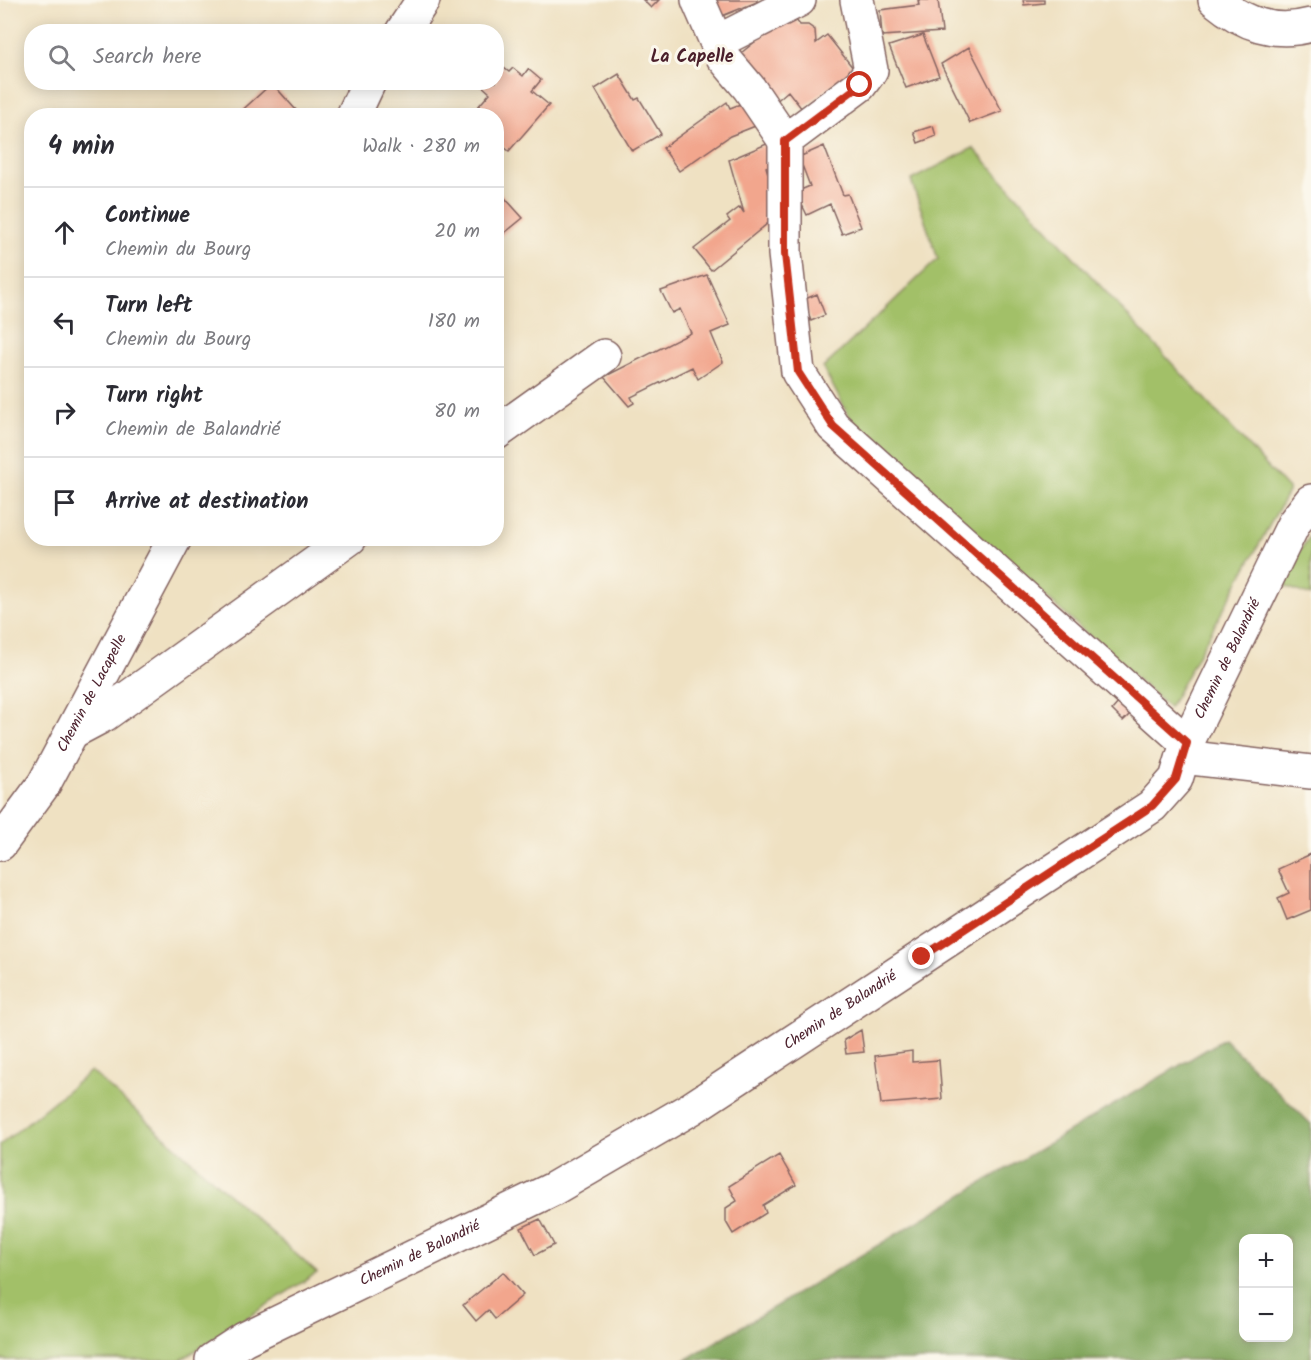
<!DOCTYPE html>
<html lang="en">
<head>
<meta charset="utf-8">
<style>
	:root { --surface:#fff; --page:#f2f2f3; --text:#2b2b33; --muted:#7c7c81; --line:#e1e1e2 }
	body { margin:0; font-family:Kalam,sans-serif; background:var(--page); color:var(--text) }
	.controls { position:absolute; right:18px; bottom:18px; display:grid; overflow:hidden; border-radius:12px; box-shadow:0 3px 15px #0003 }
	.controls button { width:54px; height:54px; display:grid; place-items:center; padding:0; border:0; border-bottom:2px solid var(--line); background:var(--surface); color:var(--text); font:30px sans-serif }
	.stop { position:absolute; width:18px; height:18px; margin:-14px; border:4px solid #c8321e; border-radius:50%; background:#fff }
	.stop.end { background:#c8321e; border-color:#fff; box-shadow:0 2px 6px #0008 }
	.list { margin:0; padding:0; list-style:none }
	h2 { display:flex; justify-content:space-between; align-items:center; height:78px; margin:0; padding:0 24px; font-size:26px }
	h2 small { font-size:20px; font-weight:400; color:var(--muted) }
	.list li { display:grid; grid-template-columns:39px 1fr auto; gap:18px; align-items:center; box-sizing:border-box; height:90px; padding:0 24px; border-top:2px solid var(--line) }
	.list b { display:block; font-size:22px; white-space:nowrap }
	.list p { margin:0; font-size:20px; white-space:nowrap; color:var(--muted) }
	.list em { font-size:20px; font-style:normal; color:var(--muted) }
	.icon { flex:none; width:33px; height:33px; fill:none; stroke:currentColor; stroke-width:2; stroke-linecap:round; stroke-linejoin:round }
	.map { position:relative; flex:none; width:1311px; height:1360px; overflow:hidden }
	.search { position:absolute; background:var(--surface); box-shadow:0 3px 15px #0003; left:24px; top:24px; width:480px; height:66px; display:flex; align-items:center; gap:15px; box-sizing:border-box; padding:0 21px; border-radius:24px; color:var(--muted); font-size:22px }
	.panel { position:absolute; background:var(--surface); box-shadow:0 3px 15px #0003; left:24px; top:108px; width:480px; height:438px; border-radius:24px }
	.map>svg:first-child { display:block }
</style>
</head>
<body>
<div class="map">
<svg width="1311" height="1360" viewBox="0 0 1311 1360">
	<rect width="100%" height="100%" fill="#fbf7ec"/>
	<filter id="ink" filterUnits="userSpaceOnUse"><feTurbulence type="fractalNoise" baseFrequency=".0167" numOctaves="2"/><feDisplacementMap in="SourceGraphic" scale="12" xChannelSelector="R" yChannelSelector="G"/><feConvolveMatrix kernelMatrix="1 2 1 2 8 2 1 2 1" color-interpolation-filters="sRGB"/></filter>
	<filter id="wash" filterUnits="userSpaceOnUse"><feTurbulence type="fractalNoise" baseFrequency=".008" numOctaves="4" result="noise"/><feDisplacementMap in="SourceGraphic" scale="24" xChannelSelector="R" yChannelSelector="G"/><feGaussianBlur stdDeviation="1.35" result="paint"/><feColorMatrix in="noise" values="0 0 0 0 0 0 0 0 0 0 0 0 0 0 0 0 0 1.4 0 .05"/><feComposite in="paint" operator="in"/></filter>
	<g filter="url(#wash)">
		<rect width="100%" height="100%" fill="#efe1c2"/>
		<path fill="#a2c068" stroke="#76704a" stroke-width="1.5" d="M973,148L1289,490L1169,708L853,423L823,368L938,259L911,180Z
			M1311,535V596L1276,583Z
			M91,1071L317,1273L181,1360H0V1145Z"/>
		<path fill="#81a65c" stroke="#666244" stroke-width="1.5" fill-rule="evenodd" d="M1224,1039L1311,1124V1360H685ZM1244,1238H1288V1338H1244Z"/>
		<g id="blocks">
			<path fill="#f2a68d" d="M643,0H659L651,8Z
				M710,0H757V2L717,18Z
				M918,0H938L942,32L882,36L880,10L919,5Z
				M1023,0H1044V3L1024,5Z
				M790,13L800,25H808L815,30L816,43L827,35L853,68L851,79L846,74L802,109L788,91L773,104L735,58Z
				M923,35L939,76L906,88L889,46Z
				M969,47L1002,111L970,123L941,64Z
				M499,64L509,72L513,68L523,76L528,69L541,80L532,91L549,105L509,151L496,141V116H470L490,93L481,85L496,82V67Z
				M619,74L635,100L639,98L661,134L632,151L595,89Z
				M272,83L296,110L290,116H236Z
				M751,100L763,123L730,136L679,171L663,148L727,102L730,108Z
				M933,126L936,136L918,143L914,132Z
				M769,143L775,163L766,167L776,203L773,219L711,270L694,249L730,221L727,217L740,207L744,213L729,160Z
				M824,146L843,195L848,194L861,227L842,234L830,204L807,215L796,192L810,186L799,157Z
				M496,188L523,218L496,240Z
				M707,275L730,325L711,333L723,362L698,379L692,367L631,397L634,403L629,406L604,377L691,333L680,309L672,313L661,291Z
				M817,294L825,315L811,321L803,300Z
				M1118,703L1130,714L1123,721L1112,710Z
				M1311,854V910L1287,920L1278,898L1289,893L1278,869Z
				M861,1030L864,1052L846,1054L844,1040Z
				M912,1051V1062L939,1060L942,1099L881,1104L875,1056Z
				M779,1155L796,1185L763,1205L766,1213L733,1234L726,1222V1208L737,1201L729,1186Z
				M540,1219L554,1245L535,1255L521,1228Z
				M503,1272L523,1295L495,1319L488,1310L476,1321L463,1305Z"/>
		</g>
	</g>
	<g filter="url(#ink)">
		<use href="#blocks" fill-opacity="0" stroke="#846360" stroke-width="1.5"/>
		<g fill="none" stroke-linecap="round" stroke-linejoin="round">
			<defs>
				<g id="minor">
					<path d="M698,0L723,57L749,88L785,141L860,85L871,70L857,0"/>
					<path d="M1215,0C1244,24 1274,35 1311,25"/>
					<path d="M402,32L423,0"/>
					<path d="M717,42L799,0"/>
					<path d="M353,116L369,82"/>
					<path d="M785,141V254L798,372L833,426L1187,743"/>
					<path d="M496,433L604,356"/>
					<path d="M72,732L104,715L350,538"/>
					<path d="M1183,757L1311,772"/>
					<path id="s1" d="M0,844L44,784L175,538"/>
					<path id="s2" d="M212,1360L244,1339L553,1189L692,1108L1152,806L1176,779L1187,743L1294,523L1311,501"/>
				</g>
			</defs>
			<use href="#minor" stroke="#846360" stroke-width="36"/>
			<use href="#minor" stroke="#fff" stroke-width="33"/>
		</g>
	</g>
	<g fill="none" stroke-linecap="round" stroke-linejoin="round" filter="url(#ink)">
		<path stroke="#c8321e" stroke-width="8" d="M860,85L785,141V254L798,372L833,426L1187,743L1176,779L1152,806L922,957"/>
	</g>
	<g text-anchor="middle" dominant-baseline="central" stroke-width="6" stroke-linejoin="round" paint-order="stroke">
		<g font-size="15" fill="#4a1f2b" stroke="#fbf7ec">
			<text stroke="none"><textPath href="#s2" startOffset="1260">Chemin de Balandrié</textPath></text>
			<text stroke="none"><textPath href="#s1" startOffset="177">Chemin de Lacapelle</textPath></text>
			<text stroke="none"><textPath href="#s2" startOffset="720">Chemin de Balandrié</textPath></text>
			<text stroke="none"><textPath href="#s2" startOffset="234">Chemin de Balandrié</textPath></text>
		</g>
		<g font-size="18" font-weight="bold" fill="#4a1f2b" stroke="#fbf7ec">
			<text x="692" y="57">La Capelle</text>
		</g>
	</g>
</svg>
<div class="controls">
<button>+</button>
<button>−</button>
</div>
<div class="stop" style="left:860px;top:85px"></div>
<div class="stop end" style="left:922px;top:957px"></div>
<div class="search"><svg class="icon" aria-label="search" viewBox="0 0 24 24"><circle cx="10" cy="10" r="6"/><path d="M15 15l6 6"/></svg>Search here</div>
<section class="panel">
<h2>4 min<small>Walk · 280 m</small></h2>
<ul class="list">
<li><svg class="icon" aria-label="ahead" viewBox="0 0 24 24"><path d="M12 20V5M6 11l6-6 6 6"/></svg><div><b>Continue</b><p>Chemin du Bourg</p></div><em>20 m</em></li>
<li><svg class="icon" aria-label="left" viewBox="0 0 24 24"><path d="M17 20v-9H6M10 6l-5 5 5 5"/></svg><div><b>Turn left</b><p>Chemin du Bourg</p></div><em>180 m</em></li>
<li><svg class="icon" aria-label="right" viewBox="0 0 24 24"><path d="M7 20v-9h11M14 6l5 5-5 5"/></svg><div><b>Turn right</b><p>Chemin de Balandrié</p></div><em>80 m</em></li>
<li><svg class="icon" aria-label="arrive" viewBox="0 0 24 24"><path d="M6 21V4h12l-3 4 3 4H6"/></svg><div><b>Arrive at destination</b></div></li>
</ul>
</section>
</div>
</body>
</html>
